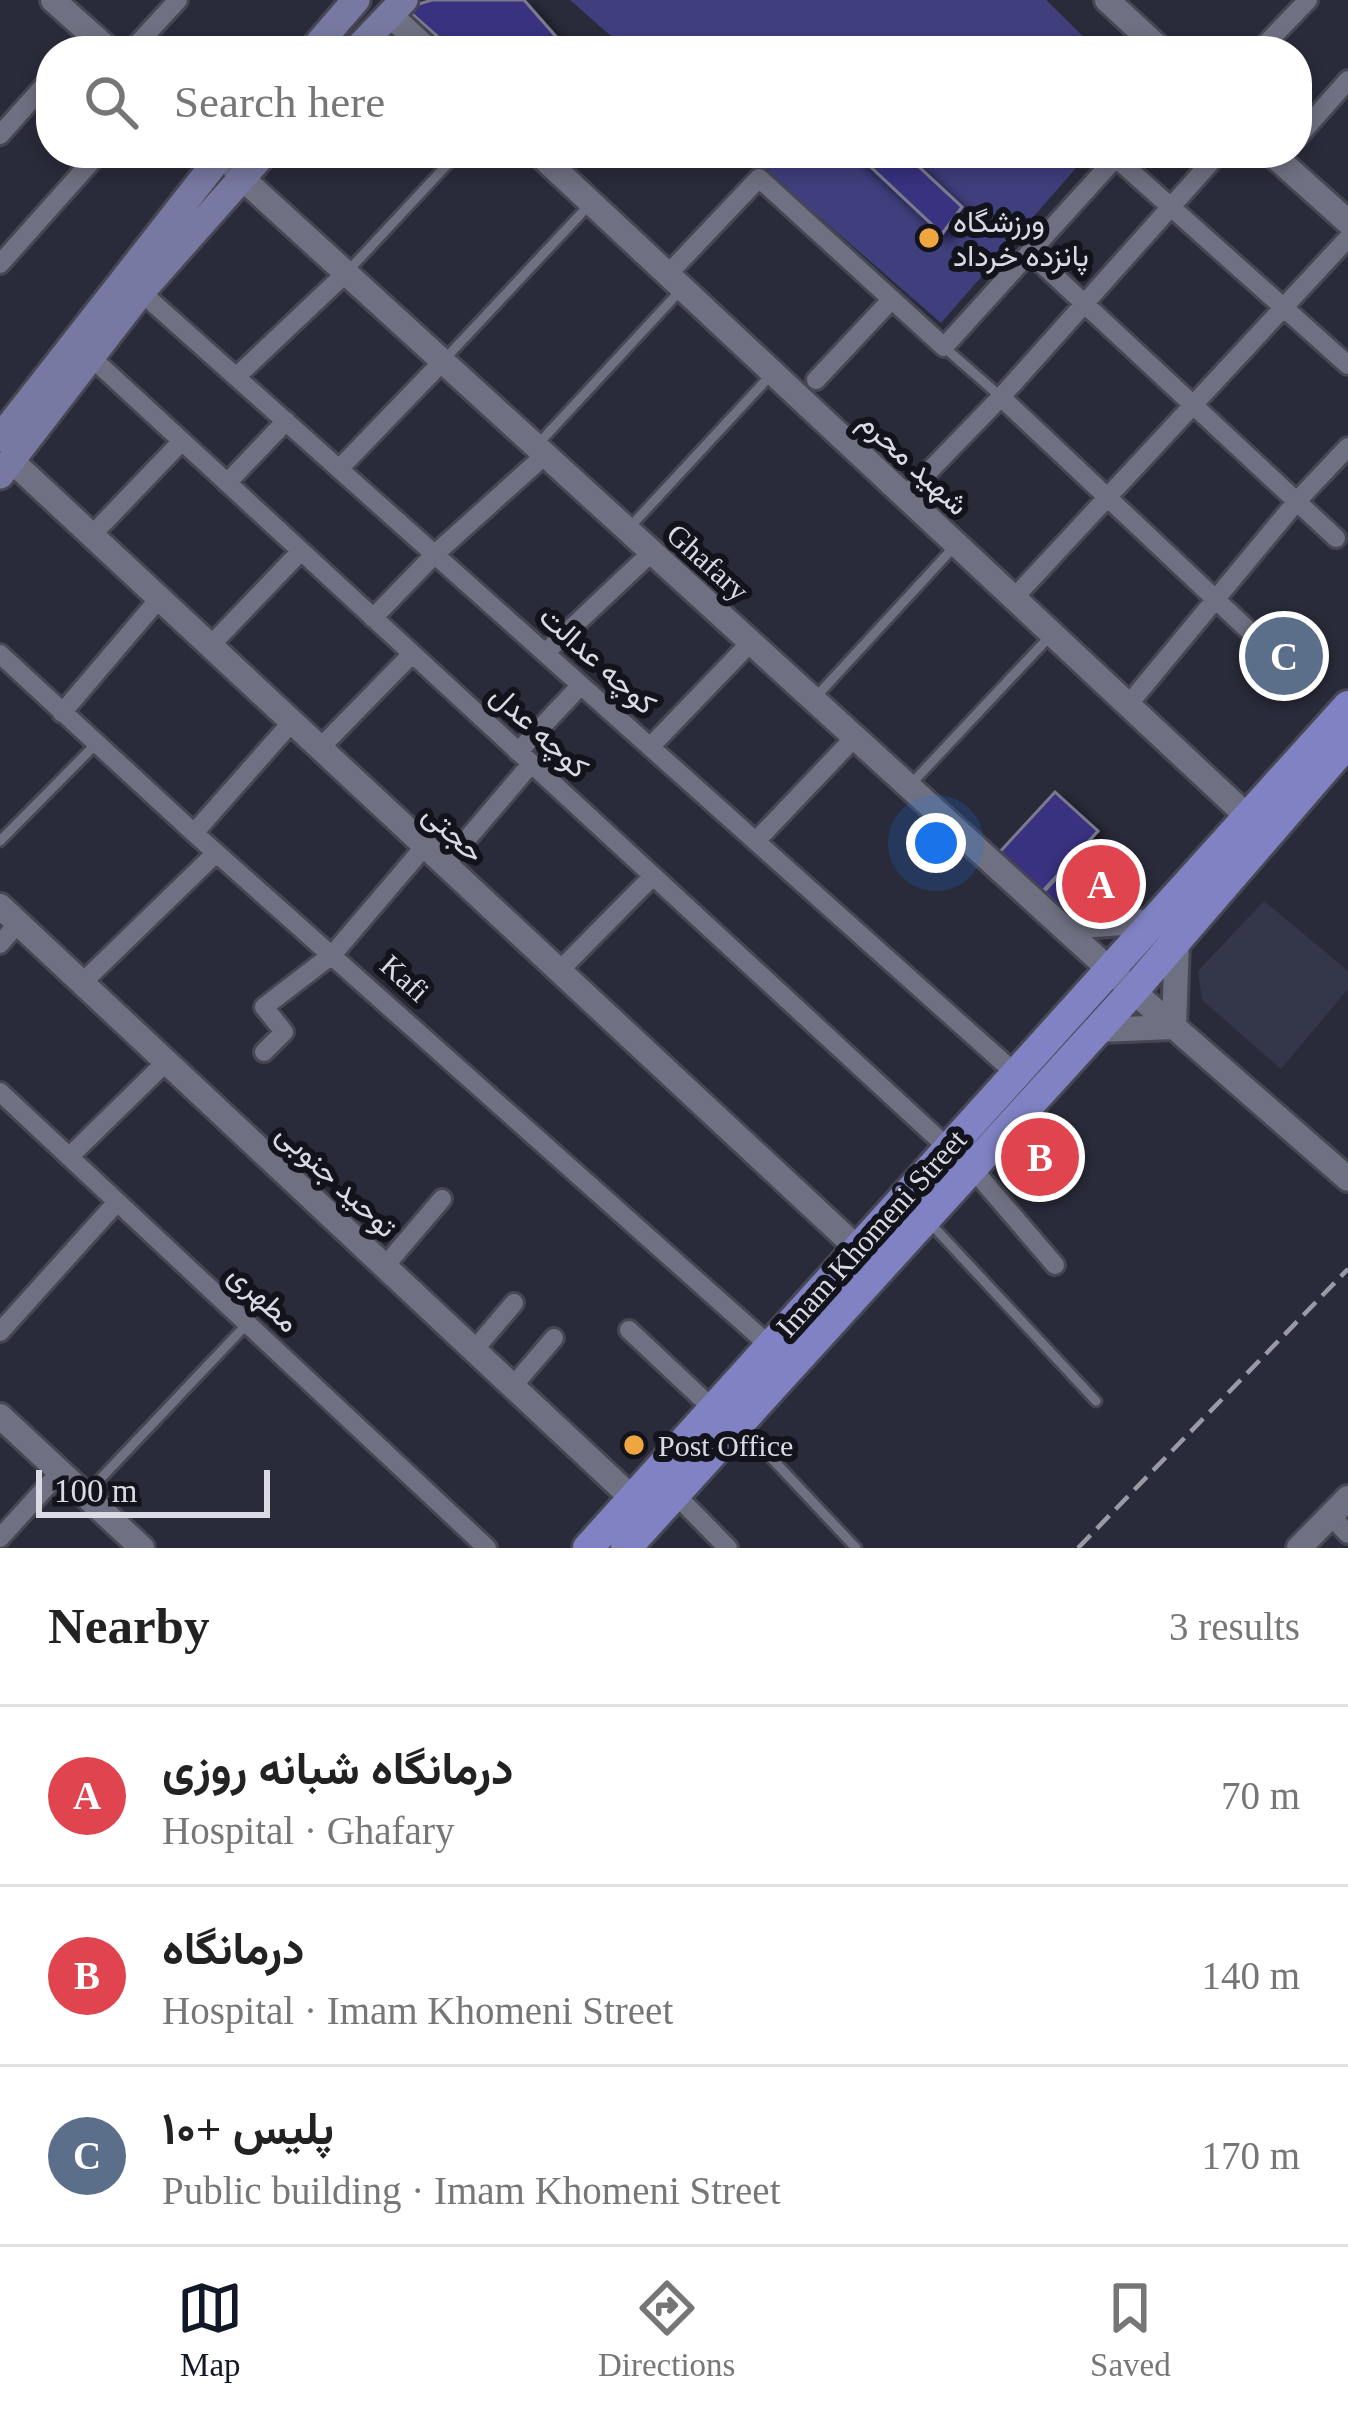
<!DOCTYPE html>
<html lang="en">
<head>
<meta charset="utf-8">
<style>
	:root { --surface:#fff; --page:#f2f2f2; --text:#222; --muted:#767676; --line:#e0e0e0; --accent:#111827 }
	body { margin:0; font-family:"Times New Roman",Vazirmatn,serif; background:var(--page); color:var(--text) }
	.scale { position:absolute; left:36px; bottom:30px; width:234px; box-sizing:border-box; padding-left:12px; border:6px solid #dadae4; border-top:0; font-size:33px; line-height:42px; white-space:nowrap; color:#dadae4; -webkit-text-stroke:9px #13141b; paint-order:stroke }
	.you { position:absolute; left:936px; top:843px; width:42px; height:42px; margin:-30px; border:9px solid #fff; border-radius:50%; background:#1a73e8; box-shadow:0 0 0 18px #1a73e833 }
	.badge { display:grid; place-items:center; width:78px; height:78px; border-radius:50%; background:var(--accent); color:#fff; font-size:39px; font-weight:700 }
	.pin { position:absolute; translate:-50% -50%; border:6px solid #fff; box-shadow:0 3px 12px #0006 }
	.list { margin:0; padding:0; list-style:none }
	h2 { display:flex; justify-content:space-between; align-items:center; height:156px; margin:0; padding:0 48px; font-size:51px }
	h2 small { font-size:39px; font-weight:400; color:var(--muted) }
	.list li { display:grid; grid-template-columns:78px 1fr auto; gap:36px; align-items:center; box-sizing:border-box; height:180px; padding:0 48px; border-top:3px solid var(--line) }
	.list b { display:block; font-size:45px; white-space:nowrap }
	.list p { margin:0; font-size:39px; white-space:nowrap; color:var(--muted) }
	.list em { font-size:39px; font-style:normal; color:var(--muted) }
	.icon { flex:none; width:66px; height:66px; fill:none; stroke:currentColor; stroke-width:2; stroke-linecap:round; stroke-linejoin:round }
	.map { position:relative; flex:none; width:1348px; height:1548px; overflow:hidden }
	.search { position:absolute; background:var(--surface); box-shadow:0 6px 18px #0003; left:36px; right:36px; top:36px; height:132px; display:flex; align-items:center; gap:30px; box-sizing:border-box; padding:0 42px; border-radius:48px; color:var(--muted); font-size:45px }
	.sheet { height:696px; background:var(--surface) }
	nav { display:flex; justify-content:space-around; align-items:center; box-sizing:border-box; height:168px; border-top:3px solid var(--line); background:var(--surface); font-size:33px; color:var(--muted) }
	nav a { display:grid; justify-items:center; gap:6px }
	nav .on { color:var(--accent) }
	.map>svg:first-child { display:block }
</style>
</head>
<body>
<div class="map">
<svg width="1348" height="1548" viewBox="0 0 1348 1548">
	<defs>
		<filter id="shadow"><feDropShadow dx="7" dy="7" stdDeviation="6" flood-color="#0009"/></filter>
	</defs>
	<rect width="100%" height="100%" fill="#2a2b3a"/>
	<path fill="#34364a" d="M1264,901L1348,971V989L1281,1069L1202,1000L1198,971Z"/>
	<path fill="#403f7e" d="M570,0H1046L1098,51H628Z
		M746,153H1089L941,323Z"/>
	<path fill="#393380" stroke="#7a7b8d" stroke-width="3" filter="url(#shadow)" d="M432,0H524L559,40L547,51H454L405,8Z
		M856,153H904L962,207L942,234Z
		M1055,792L1098,831L1040,894L997,855Z
		M1066,868L1101,900L1091,912L1062,914L1041,895Z
		M1100,869L1116,885L1102,899L1086,884Z"/>
	<g fill="none" stroke-linecap="round" stroke-linejoin="round">
		<defs>
			<path id="service" d="M347,272L458,153
				M944,347L1001,397
				M443,361L591,203
				M539,443L679,292
				M630,527L769,377
				M814,699L953,548
				M912,783L1052,634
				M0,841L97,743
				M930,1223L1096,1401
				M743,1428L856,1548
				M86,1494L247,1324"/>
			<path id="minor" d="M76,51L91,34
				M131,51L178,0
				M1259,51L1308,0
				M0,135L51,78
				M1297,138L1348,80
				M1116,158L1348,365
				M1030,253L1336,538
				M0,264L99,153
				M668,274L759,178L944,347L1120,153
				M141,292L1015,1073
				M92,358L948,1148
				M236,377L346,273
				M816,380L892,299
				M1001,397L1263,644
				M339,469L443,361
				M227,483L286,421
				M905,496L1001,397L1219,153
				M91,536L182,441
				M1014,598L1348,238
				M373,618L435,554L545,455
				M210,646L301,551
				M545,653L652,552
				M0,654L194,833L770,1346
				M1128,705L1297,501L1348,447
				M62,713L158,600
				M650,747L751,642
				M320,748L412,654
				M518,752L581,685
				M194,833L291,723
				M756,841L855,737
				M445,865L531,764
				M0,944L18,923
				M559,971L653,876
				M82,983L216,853
				M264,1052L284,1032L264,1007L333,954L425,846
				M0,1092L487,1548
				M69,1157L166,1062
				M972,1168L1055,1265
				M385,1266L442,1199
				M629,1330L713,1409
				M0,1332L117,1202
				M474,1350L514,1303
				M513,1386L554,1338
				M675,1494L728,1548
				M1331,1516L1348,1534
				M0,1538L50,1483"/>
			<path id="tertiary" d="M53,0L110,51
				M1107,0L1162,51
				M389,14L429,51
				M223,153L242,178L346,273L1133,991L1348,1179
				M538,153L1248,817
				M1271,153L1348,222
				M12,461L857,1248
				M0,906L632,1498
				M1064,927L1152,921
				M1098,1030L1174,1027L1177,940
				M0,1416L142,1548
				M1299,1548L1348,1498"/>
			<path id="secondary" d="M312,51L356,0
				M355,51L404,0
				M0,438L223,153
				M0,475L141,292L264,153"/>
			<path id="primary" d="M588,1548L1348,706
				M626,1548L1133,991L1348,742"/>
		</defs>
		<use href="#service" stroke="#474753" stroke-width="15"/>
		<use href="#minor" stroke="#474753" stroke-width="24"/>
		<use href="#tertiary" stroke="#474753" stroke-width="30"/>
		<use href="#secondary" stroke="#474753" stroke-width="33"/>
		<use href="#primary" stroke="#474753" stroke-width="36"/>
		<use href="#service" stroke="#6f7182" stroke-width="9"/>
		<use href="#minor" stroke="#6f7182" stroke-width="18"/>
		<use href="#tertiary" stroke="#6f7182" stroke-width="24"/>
		<use href="#secondary" stroke="#7879a2" stroke-width="27"/>
		<use href="#primary" stroke="#8182c3" stroke-width="30"/>
		<path stroke="#9a9aa6" stroke-width="4.5" stroke-dasharray="18 9" stroke-linecap="butt" d="M1078,1548L1348,1269"/>
	</g>
	<g fill="#f0a63e" stroke="#13141b" stroke-width="4.5">
		<circle cx="929" cy="238" r="12"/>
		<circle cx="634" cy="1445" r="12"/>
	</g>
	<g text-anchor="middle" dominant-baseline="central" stroke-width="12" stroke-linejoin="round" paint-order="stroke">
		<g font-size="30" fill="#dadae4" stroke="#13141b" text-anchor="start">
			<text x="953" y="221">ورزشگاه<tspan x="953" dy="34">پانزده خرداد</tspan></text>
			<text x="658" y="1445">Post Office</text>
		</g>
		<g font-size="30" fill="#dadae4" stroke="#13141b">
			<text transform="translate(914 463) rotate(43)">شهید محرم</text>
			<text transform="translate(708 562) rotate(42)">Ghafary</text>
			<text transform="translate(598 660) rotate(42)">کوچه عدالت</text>
			<text transform="translate(540 731) rotate(43)">کوچه عدل</text>
			<text transform="translate(454 833) rotate(43)">حجتی</text>
			<text transform="translate(405 978) rotate(42)">Kafi</text>
			<text transform="translate(337 1180) rotate(43)">توحید جنوبی</text>
			<text transform="translate(871 1233) rotate(-48)">Imam Khomeni Street</text>
			<text transform="translate(264 1298) rotate(43)">مطهری</text>
		</g>
	</g>
</svg>
<div class="scale">100 m</div>
<div class="you"></div>
<div class="pin badge" style="left:1101px;top:884px;background:#e0444e">A</div>
<div class="pin badge" style="left:1040px;top:1157px;background:#e0444e">B</div>
<div class="pin badge" style="left:1284px;top:656px;background:#5c6f8a">C</div>
<div class="search"><svg class="icon" aria-label="search" viewBox="0 0 24 24"><circle cx="10" cy="10" r="6"/><path d="M15 15l6 6"/></svg>Search here</div>
</div>
<section class="sheet">
<h2>Nearby<small>3 results</small></h2>
<ul class="list">
<li><span class="badge" style="background:#e0444e">A</span><div><b>درمانگاه شبانه روزی</b><p>Hospital · Ghafary</p></div><em>70 m</em></li>
<li><span class="badge" style="background:#e0444e">B</span><div><b>درمانگاه</b><p>Hospital · Imam Khomeni Street</p></div><em>140 m</em></li>
<li><span class="badge" style="background:#5c6f8a">C</span><div><b>پلیس +۱۰</b><p>Public building · Imam Khomeni Street</p></div><em>170 m</em></li>
</ul>
</section>
<nav>
<a class="on"><svg class="icon" aria-label="map" viewBox="0 0 24 24"><path d="M3 6l6-2 6 2 6-2v14l-6 2-6-2-6 2zM9 4v14M15 6v14"/></svg>Map</a>
<a><svg class="icon" aria-label="directions" viewBox="0 0 24 24"><path d="M12 3l9 9-9 9-9-9zM9 14v-3h6M13 9l2 2-2 2"/></svg>Directions</a>
<a><svg class="icon" aria-label="saved" viewBox="0 0 24 24"><path d="M7 4h10v16l-5-4-5 4z"/></svg>Saved</a>
</nav>
</body>
</html>
